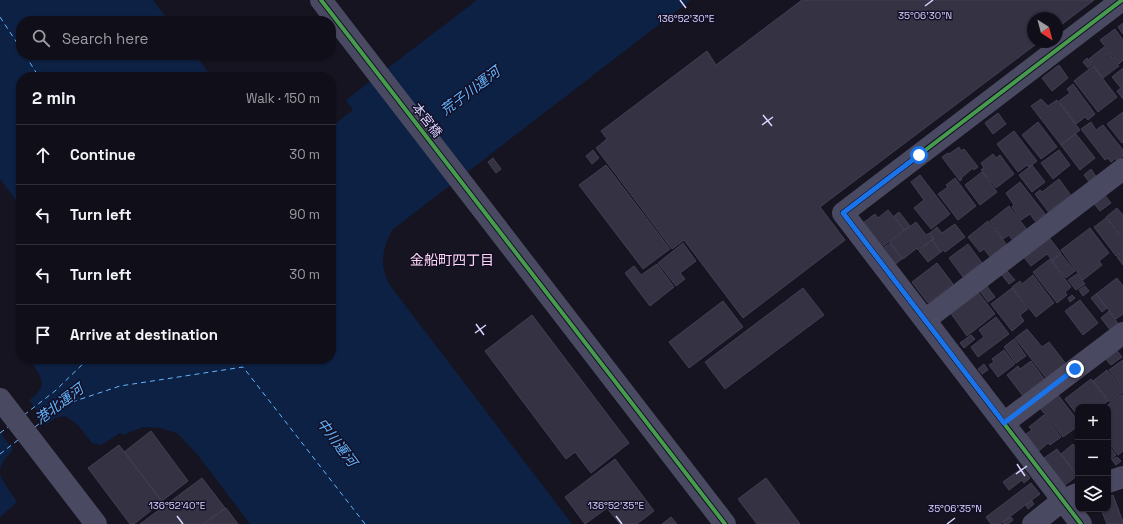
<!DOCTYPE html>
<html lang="en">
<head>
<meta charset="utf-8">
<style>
	:root { --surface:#100f19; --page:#1e1d26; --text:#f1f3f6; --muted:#9c9ca2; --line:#302f38 }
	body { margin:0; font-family:"Space Grotesk","Noto Sans JP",sans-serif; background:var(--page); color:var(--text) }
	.controls { position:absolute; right:12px; bottom:12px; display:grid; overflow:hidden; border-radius:8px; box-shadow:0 1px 3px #0004 }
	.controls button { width:36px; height:36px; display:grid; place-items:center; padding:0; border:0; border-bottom:1px solid var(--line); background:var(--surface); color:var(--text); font:20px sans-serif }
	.compass { position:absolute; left:1027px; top:12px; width:36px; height:36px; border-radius:50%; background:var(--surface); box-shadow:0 1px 3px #0004; rotate:144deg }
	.stop { position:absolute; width:12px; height:12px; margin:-9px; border:3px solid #1a73e8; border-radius:50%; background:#fff }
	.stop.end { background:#1a73e8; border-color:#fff; box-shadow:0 1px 4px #0008 }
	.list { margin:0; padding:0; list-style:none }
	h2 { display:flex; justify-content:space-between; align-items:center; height:52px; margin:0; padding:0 16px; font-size:17px }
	h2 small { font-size:13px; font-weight:400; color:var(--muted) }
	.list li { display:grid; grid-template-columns:26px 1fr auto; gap:12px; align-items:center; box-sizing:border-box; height:60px; padding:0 16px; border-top:1px solid var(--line) }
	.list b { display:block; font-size:15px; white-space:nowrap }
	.list em { font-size:13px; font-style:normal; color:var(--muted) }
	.icon { flex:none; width:22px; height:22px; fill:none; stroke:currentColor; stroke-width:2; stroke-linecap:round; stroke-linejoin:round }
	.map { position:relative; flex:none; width:1123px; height:524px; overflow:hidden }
	.search { position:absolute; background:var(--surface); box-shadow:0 1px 3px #0004; left:16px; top:16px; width:320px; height:44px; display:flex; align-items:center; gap:10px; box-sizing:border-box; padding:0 14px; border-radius:16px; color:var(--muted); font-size:15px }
	.panel { position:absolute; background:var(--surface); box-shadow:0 1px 3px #0004; left:16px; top:72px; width:320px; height:292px; border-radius:16px }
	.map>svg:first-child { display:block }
</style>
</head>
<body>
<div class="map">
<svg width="1123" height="524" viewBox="0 0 1123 524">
	<rect width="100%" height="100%" fill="#161421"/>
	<path fill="#0d2144" d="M0,0H153L169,21H21V55H195L212,77H21V207L0,179Z
		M477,0H691L392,230C384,245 379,262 387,279C390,287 397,294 401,300L572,524H250L197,454L177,433L160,428L143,427L123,435L120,433L101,445L92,443L78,425L65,416L55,418L13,450L5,459L1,466L0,470V421C9,414 42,395 42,384C41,375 34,366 29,359H331V127L353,110L346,100Z
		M0,475L3,481L17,502L0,517Z"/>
	<path fill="#161421" d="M29,400L47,424L13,450L0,432V421Z"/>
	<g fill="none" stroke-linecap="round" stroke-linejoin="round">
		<path stroke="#62b6ff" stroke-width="1" stroke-dasharray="5 4" stroke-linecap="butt" d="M0,17L21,49
			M25,55L39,77
			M24,415L55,391L88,359
			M35,427L63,405L120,386L243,367L365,524
			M0,433L8,427
			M0,454L18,440"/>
	</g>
	<path fill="#343243" stroke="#433f54" d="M802,0H1094L1057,28V18H1033V42H1039L820,207L845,240L743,318L684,240L672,249L596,148L607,139L601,131L707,51L716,65Z
		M1123,23V34L1118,27Z
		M1115,29L1123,40V60L1119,64L1100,40Z
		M1104,47L1119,66L1103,78L1089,59Z
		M1087,58L1092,65L1088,68L1083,62Z
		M1059,65L1068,78L1052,91L1042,78Z
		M1093,66L1117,97L1098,112L1074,81Z
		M1123,68V99L1117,91L1121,88L1112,77Z
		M1073,84L1095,114L1088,120L1085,117L1076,124L1059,101L1070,93L1067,89Z
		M1041,99L1048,106L1057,100L1080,130L1061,145L1031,106Z
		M1123,112V142L1122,143L1107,124Z
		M998,113L1006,124L993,134L985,123Z
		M1038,122L1057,147L1041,159L1022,135Z
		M1091,122L1096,130L1103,125L1123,150V156L1117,161L1116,158L1111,162L1108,158L1105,160L1081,129Z
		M1014,131L1037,161L1029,167L1027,165L1018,172L997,144Z
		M1076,134L1095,158L1080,170L1061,145Z
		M959,147L961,151L964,149L978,167L974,170L973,168L961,178L962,179L960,181L942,157L948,153L949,154Z
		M593,150L599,158L592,164L586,156Z
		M1059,150L1070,165L1053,179L1041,163Z
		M993,154L996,158L1000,155L1014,174L996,188L981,170L984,168L981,163Z
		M493,158L501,169L496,173L488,162Z
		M606,165L670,249L643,269L579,185Z
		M1032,165L1045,182L1032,192L1019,175Z
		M1091,169L1097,178L1090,183L1084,175Z
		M982,172L997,192L980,205L965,185Z
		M920,175L950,214L931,229L914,208L924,200L911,182Z
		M955,178L976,206L958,220L938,194L948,187L946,185Z
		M1059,179L1072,197L1068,200L1066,198L1054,207L1056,210L1050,214L1035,194L1040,190L1042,192Z
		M1020,182L1045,214L1035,221L1030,214L1021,220L1012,207L1014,205L1006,193Z
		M1103,193L1111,203L1100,211L1092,201Z
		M1009,206L1028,231L1014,242L1009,235L1003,239L990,221Z
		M1117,208L1123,215V238L1106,217Z
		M888,210L904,230L882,247L863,223L875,214L878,218Z
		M899,212L910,226L905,230L894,216Z
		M1106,218L1123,240V251L1116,256L1094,227Z
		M988,221L1007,245L991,258L984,249L980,252L968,237Z
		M916,222L926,235L929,233L933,239L918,250L917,248L903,259L890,242Z
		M955,224L965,237L945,252L944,250L941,252L932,240L934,239L930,233L937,227L942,233Z
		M1090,228L1109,253L1099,261L1102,265L1083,280L1061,250Z
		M1047,235L1061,253L1052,260L1047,254L1031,266L1022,255Z
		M932,240L941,252L928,262L919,251Z
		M683,243L696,261L680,273L685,279L676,286L658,263Z
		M890,243L902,259L894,265L882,249Z
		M968,244L982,263L963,277L949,258Z
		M1123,252V265L1117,257Z
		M1061,254L1075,271L1066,278L1052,261Z
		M1050,259L1071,287L1065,292L1067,295L1057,303L1033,272Z
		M937,263L953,284L928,303L912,282Z
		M657,264L674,287L650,306L625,273L634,266L641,275Z
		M1007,271L1015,280L1009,284L1002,275Z
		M1077,274L1085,284L1076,290L1068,280Z
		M1033,275L1054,303L1036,317L1012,287L1020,281L1022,284Z
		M1117,278L1123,286V314L1116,319L1096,294Z
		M986,285L995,297L988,302L979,290Z
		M1085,286L1089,291L1083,296L1079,290Z
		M803,288L824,315L725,389L705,362Z
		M1012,288L1028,309L1020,315L1024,321L1012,331L991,304Z
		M977,291L995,314L967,336L950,312Z
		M1096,294L1107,308L1102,312L1091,298Z
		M1072,295L1075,298L1070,302L1068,298Z
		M1080,300L1098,323L1083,335L1065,311Z
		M723,301L743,327L689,368L669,342Z
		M1109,311L1119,325L1111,331L1101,318Z
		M532,315L629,443L591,473L575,452L566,459L485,351Z
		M996,317L1009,334L978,357L971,347L984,337L979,330Z
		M1027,329L1042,347L1049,342L1066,364L1047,379L1015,338Z
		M971,335L975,339L964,348L960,343Z
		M1014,339L1026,356L1016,363L1004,347Z
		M1115,348L1122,357L1111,365L1104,357Z
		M1004,350L1015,364L998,377L989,365L994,362L992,359Z
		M1123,360V388L1109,370Z
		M1031,361L1045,380L1023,396L1007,375L1018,366L1020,369Z
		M984,364L988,370L982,374L978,369Z
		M1107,370L1123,390V392L1110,402L1093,381Z
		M1091,379L1108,401L1100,407H1078V416L1065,399Z
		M1123,394V451L1118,455L1108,442V407H1105Z
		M1058,395L1078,421V426L1063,437L1040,408Z
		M1044,415L1061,437L1050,445L1048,443L1039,451L1026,434L1032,430L1029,427Z
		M151,431L188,481L162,501L124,452Z
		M1073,444L1078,450V471L1076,473L1061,454Z
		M119,445L162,502L134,524H130L88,468Z
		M1108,445L1116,455L1108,462Z
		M1057,449L1077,476L1065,485L1044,458Z
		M1117,457L1121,461L1116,465L1112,460Z
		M615,459L654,511L637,524H620L607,508L585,524L565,497Z
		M1022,468L1030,478L1024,483L1022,480L1009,490L1003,482Z
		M202,478L225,508L203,524H140Z
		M766,478L800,524H757L738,499Z
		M1031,483L1040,494L1000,524H991L986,517Z
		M1113,495L1123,522L1122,524H1107L1101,509H1108V497Z
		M1032,501L1034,504L1028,509L1026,505Z
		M226,508L238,524H204Z
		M671,517L677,524H662Z
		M1011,517L1013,520L1008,524H1004L1003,522Z"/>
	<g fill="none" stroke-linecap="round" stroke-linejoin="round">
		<path stroke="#4a4962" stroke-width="22" d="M321,0L725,524
			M925,320L1123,169
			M0,399L96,524
			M1004,423L1123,333
			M1108,482L1123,477
			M1033,524L1063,500L1077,494
			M1081,524L843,213L1122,0"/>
		<defs>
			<path id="cycleway" d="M321,0L725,524
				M1081,524L843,213L1122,0"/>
		</defs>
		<use href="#cycleway" stroke="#130f26" stroke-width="6"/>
		<use href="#cycleway" stroke="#469c4c" stroke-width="4"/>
	</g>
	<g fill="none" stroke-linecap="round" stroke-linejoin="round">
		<path stroke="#1a73e8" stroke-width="5" d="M919,155L843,213L1004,423L1075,369"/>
	</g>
	<path fill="none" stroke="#d9d4ff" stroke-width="1.5" d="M680,0L686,8M925,6L933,0M763,115L772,126M762,125L773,117M476,324L484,335M475,333L486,325M1017,464L1025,476M1016,474L1027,466M177,516L183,524M616,516L622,524M947,524L955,518"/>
	<g text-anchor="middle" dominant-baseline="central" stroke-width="3" stroke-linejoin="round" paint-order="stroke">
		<g font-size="13" fill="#d9d4ff" stroke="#130f26">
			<text transform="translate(427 120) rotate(52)">本宮橋</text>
		</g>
		<g font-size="14" font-style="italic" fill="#62b6ff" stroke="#130f26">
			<text transform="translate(470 91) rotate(-37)">荒子川運河</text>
			<text transform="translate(59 404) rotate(-37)">港北運河</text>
			<text transform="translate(337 442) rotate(53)">中川運河</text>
		</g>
		<g font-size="14" fill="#ffd6f0" stroke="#130f26">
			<text x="452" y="260">金船町四丁目</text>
		</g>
	</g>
	<g font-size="10" text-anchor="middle" fill="#d9d4ff" stroke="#130f26" stroke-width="3" stroke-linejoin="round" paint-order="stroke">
		<text x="925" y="19">35°06'30"N</text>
		<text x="686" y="22">136°52'30"E</text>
		<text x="177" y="509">136°52'40"E</text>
		<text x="616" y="509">136°52'35"E</text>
		<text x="955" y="512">35°06'35"N</text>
	</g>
</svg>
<div class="controls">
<button>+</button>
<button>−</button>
<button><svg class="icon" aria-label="layers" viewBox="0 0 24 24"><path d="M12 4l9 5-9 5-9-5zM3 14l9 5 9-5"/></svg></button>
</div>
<svg class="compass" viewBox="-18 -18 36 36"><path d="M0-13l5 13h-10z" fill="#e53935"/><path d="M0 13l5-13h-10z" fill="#9c9ca2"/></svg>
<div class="stop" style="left:919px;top:155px"></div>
<div class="stop end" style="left:1075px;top:369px"></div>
<div class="search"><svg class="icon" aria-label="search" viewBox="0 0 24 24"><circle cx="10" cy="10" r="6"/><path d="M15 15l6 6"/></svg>Search here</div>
<section class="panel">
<h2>2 min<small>Walk · 150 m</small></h2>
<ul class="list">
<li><svg class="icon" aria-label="ahead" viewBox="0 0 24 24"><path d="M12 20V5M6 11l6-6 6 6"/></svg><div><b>Continue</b></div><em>30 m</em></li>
<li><svg class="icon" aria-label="left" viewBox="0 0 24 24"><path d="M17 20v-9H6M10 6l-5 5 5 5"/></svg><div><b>Turn left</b></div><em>90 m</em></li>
<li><svg class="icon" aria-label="left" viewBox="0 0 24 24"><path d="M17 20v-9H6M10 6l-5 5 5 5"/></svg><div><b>Turn left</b></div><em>30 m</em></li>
<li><svg class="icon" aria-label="arrive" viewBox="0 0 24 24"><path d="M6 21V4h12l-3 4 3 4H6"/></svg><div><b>Arrive at destination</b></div></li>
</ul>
</section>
</div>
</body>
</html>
